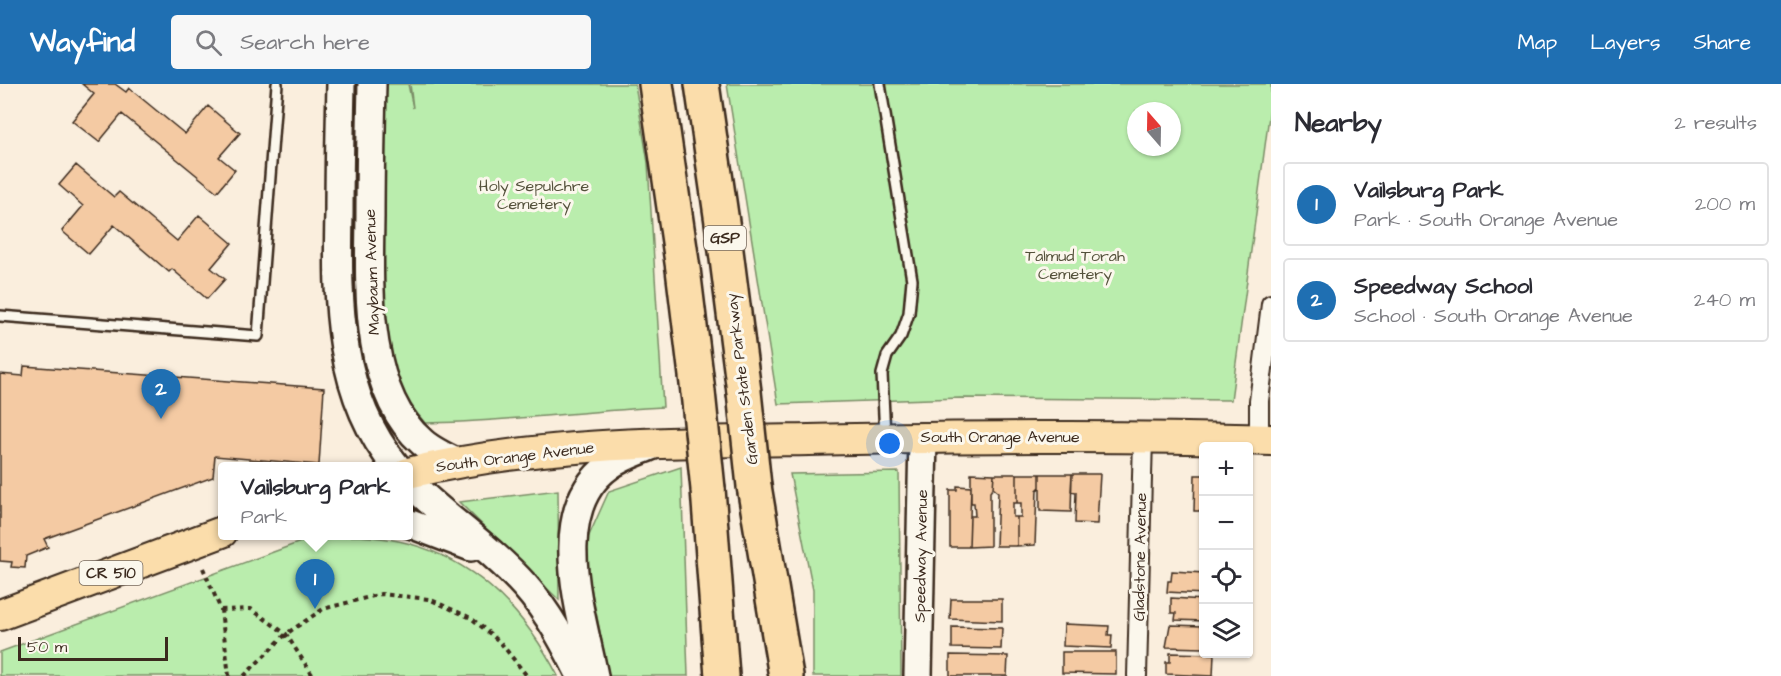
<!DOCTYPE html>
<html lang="en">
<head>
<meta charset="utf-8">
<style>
	:root { --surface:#fff; --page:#f7f7f7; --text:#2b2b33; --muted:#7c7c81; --line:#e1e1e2; --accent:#1f6fb2 }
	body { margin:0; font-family:"Architects Daughter",sans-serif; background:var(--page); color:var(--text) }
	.controls { position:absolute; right:18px; bottom:18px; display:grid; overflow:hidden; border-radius:6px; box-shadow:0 2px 4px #0004 }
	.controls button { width:54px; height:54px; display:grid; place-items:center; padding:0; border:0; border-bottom:2px solid var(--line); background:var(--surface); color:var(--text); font:30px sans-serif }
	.compass { position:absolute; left:1127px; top:18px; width:54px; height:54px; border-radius:50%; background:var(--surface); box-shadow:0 2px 4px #0004; rotate:340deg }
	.scale { position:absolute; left:18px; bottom:15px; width:150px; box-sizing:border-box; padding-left:6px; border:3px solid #3b2a1e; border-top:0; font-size:16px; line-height:21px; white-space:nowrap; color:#3b2a1e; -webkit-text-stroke:4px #fbf7ec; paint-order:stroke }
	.you { position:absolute; left:890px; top:360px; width:21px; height:21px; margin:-15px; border:4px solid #fff; border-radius:50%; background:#1a73e8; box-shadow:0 0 0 9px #1a73e833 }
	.badge { display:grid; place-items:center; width:39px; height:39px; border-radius:50%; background:var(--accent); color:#fff; font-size:20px; font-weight:700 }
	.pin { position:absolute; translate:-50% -50px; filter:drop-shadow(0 2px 3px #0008) }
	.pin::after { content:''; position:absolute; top:32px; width:21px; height:18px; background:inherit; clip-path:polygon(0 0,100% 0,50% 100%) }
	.popup { position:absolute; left:218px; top:378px; width:195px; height:78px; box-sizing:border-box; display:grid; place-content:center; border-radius:6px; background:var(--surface); filter:drop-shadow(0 2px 4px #0005); font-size:20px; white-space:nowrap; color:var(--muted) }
	.popup b { font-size:22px; color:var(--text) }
	.popup::after { content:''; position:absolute; left:50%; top:100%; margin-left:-12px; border:12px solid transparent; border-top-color:var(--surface) }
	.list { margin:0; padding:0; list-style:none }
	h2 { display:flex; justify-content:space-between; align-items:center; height:78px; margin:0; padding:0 24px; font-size:26px }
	h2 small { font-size:20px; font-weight:400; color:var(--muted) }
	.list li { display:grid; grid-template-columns:39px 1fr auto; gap:18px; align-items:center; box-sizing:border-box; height:84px; margin:0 12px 12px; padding:0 12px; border:2px solid var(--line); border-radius:6px }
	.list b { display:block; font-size:22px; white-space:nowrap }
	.list p { margin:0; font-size:20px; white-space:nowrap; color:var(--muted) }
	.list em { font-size:20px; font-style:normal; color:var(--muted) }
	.icon { flex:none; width:33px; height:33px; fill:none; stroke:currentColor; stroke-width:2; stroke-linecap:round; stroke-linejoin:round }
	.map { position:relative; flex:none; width:1271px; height:592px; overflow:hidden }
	header { display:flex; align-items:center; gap:36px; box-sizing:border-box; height:84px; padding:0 30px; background:var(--accent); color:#fff }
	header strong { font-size:28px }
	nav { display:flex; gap:33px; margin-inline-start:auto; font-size:21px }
	.search { width:420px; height:54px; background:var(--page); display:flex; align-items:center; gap:15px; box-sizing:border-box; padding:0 21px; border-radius:6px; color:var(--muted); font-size:22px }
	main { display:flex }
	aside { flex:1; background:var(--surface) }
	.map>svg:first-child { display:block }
</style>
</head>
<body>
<header>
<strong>Wayfind</strong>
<div class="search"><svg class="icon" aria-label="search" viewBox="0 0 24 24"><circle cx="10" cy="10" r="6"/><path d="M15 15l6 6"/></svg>Search here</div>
<nav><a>Map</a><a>Layers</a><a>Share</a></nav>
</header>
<main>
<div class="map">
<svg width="1271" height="592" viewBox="0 0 1271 592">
	<rect width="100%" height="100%" fill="#faeedd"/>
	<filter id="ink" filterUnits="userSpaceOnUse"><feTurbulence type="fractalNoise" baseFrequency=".0167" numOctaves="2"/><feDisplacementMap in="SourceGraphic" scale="12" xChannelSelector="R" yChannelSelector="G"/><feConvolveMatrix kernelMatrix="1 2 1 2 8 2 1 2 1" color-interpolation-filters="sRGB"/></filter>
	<g filter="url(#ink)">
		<path fill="#baedad" stroke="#7a8c66" stroke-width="1.5" fill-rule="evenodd" d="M383,0H408L413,24L410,0H635L648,79L663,323C584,327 504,338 425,339L399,307L380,242Z
			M727,0H1271V17L1231,316L961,314L778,320ZM1136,27H1172V63H1136Z
			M681,383L688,592H609L583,465L609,407Z
			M899,388L901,592H813V506L790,390Z
			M558,406L559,516L459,418Z
			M349,452C448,452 514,507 558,592H0V568L306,456Z"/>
		<path fill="#f4caa3" stroke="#3b2a1e" stroke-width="1.5" d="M82,0H115L126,8L129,4L185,50L208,22L240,49L219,73L235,86L217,108L122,30L99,58L72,37L94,10Z
			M76,81L114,113L119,108L177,157L199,131L232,159L211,184L225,195L207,215L172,185L169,188L114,141L89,170L62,147L83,122L59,101Z
			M24,282L324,304L319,381L215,372L213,393L44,455L48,463L26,472L25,484L11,483L12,478L0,477V290L23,292Z
			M971,389L994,390L993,404L990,408V462L969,463L970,432H975L974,419H971Z
			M994,390H1017V419H1013V433H1017V462H996L998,408L993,404Z
			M1017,390H1040V403L1037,406L1035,461L1017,462V433H1021V419H1017Z
			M1040,390H1072L1071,428L1040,427Z
			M1072,390H1100L1097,440L1075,439L1076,408L1071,407Z
			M1195,391H1204V427H1194Z
			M957,402L971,403L969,463H950V406H957Z
			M1172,487L1204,489V510L1167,508L1168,497H1171Z
			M1171,514L1204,516V537L1175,536L1176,529H1171Z
			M951,515H1002V537L950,535Z
			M1064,540L1109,542L1108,551H1112L1111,564L1063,562Z
			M1170,541L1204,542V564L1166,563Z
			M952,543L1002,544L1001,565L952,564Z
			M1062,568H1116V590L1062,589Z
			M1170,569L1214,570L1213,592L1166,590V578H1170Z
			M950,571L1008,572L1007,592H950Z"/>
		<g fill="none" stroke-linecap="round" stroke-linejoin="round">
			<defs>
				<path id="lane" d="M880,0L912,196L909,229L901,252L887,272L882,290L885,352
					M0,232L258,252L277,0"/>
				<path id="street" d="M1259,356V317L1271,220
					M1137,592L1143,353"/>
				<path id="secondary" d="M341,0C340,43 339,86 339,129C337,217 337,311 396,382
					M372,0C371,44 370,89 370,133C369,203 364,307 422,358C432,367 445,373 458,379
					M408,397C445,434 490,463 525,502C549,529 565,560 581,592
					M408,439L471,463
					M594,592C582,530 546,427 609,382C621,373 637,368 651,362
					M918,592L923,353"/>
				<path id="primary" d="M408,389C539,358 675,358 809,356C963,353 1117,351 1271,356
					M0,531L222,448"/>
				<path id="highway" d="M656,0L683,185L698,308
					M702,0L725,159L744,308
					M754,402L786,592
					M708,405L722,592"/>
			</defs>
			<use href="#lane" stroke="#3b2a1e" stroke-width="14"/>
			<use href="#street" stroke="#3b2a1e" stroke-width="22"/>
			<use href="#secondary" stroke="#3b2a1e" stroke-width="32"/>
			<use href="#primary" stroke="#3b2a1e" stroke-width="34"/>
			<use href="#highway" stroke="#3b2a1e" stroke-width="38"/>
			<path stroke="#3b2a1e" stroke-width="4" stroke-dasharray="4.5 4.5" stroke-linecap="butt" d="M203,484L221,526L229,592
				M221,526L251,525L286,550L313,592
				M244,592L286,550L323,525L381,510L429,515L471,534L500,558L527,592"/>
			<use href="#lane" stroke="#fbf7ec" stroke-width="9"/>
			<use href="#street" stroke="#fbf7ec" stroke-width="18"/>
			<use href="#secondary" stroke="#fbf7ec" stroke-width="27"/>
			<use href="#primary" stroke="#fbddab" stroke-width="30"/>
			<use href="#highway" stroke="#fbddab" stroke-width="33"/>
			<defs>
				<path id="highway-bridge" d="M698,308L708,405
					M744,308L754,402"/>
			</defs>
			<use href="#highway-bridge" stroke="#3b2a1e" stroke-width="38" stroke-linecap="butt"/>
			<use href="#highway-bridge" stroke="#fbddab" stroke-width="33"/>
		</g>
	</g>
	<g text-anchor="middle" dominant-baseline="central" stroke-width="6" stroke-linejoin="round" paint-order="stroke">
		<g fill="#fbf7ec" stroke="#75685c" stroke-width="1.5">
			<rect x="704" y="142" width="42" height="24" rx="4.5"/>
			<rect x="79.5" y="477" width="63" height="24" rx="4.5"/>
		</g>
		<g font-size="15" font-weight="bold" fill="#3b2a1e">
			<text x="725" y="154">GSP</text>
			<text x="111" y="489">CR 510</text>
		</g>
		<g font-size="16" fill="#54513b" stroke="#fbf7ec">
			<text x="534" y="102">Holy Sepulchre<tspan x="534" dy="18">Cemetery</tspan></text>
			<text x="1075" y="172">Talmud Torah<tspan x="1075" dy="18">Cemetery</tspan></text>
		</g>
		<g font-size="16" fill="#3b2a1e" stroke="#fbf7ec">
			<text transform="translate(372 188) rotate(-92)">Maybaum Avenue</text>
			<text transform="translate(742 295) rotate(-97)">Garden State Parkway</text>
			<text x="1000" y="353">South Orange Avenue</text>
			<text transform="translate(515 373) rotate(-7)">South Orange Avenue</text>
			<text transform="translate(921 472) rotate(-89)">Speedway Avenue</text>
			<text transform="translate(1140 473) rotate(-89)">Gladstone Avenue</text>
		</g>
	</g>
</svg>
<div class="controls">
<button>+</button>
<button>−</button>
<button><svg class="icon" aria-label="locate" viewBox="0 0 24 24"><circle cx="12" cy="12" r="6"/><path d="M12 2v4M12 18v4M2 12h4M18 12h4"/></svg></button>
<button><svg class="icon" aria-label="layers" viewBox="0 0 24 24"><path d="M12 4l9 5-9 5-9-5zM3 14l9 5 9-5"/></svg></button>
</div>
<svg class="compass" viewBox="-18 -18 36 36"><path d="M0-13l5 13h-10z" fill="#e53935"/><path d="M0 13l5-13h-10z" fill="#7c7c81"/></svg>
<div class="scale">50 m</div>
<div class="you"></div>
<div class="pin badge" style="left:315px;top:525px">1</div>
<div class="popup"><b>Vailsburg Park</b>Park</div>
<div class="pin badge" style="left:161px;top:335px">2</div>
</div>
<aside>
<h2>Nearby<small>2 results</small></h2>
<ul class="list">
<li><span class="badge">1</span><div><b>Vailsburg Park</b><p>Park · South Orange Avenue</p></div><em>200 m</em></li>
<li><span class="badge">2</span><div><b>Speedway School</b><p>School · South Orange Avenue</p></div><em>240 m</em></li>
</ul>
</aside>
</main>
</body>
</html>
